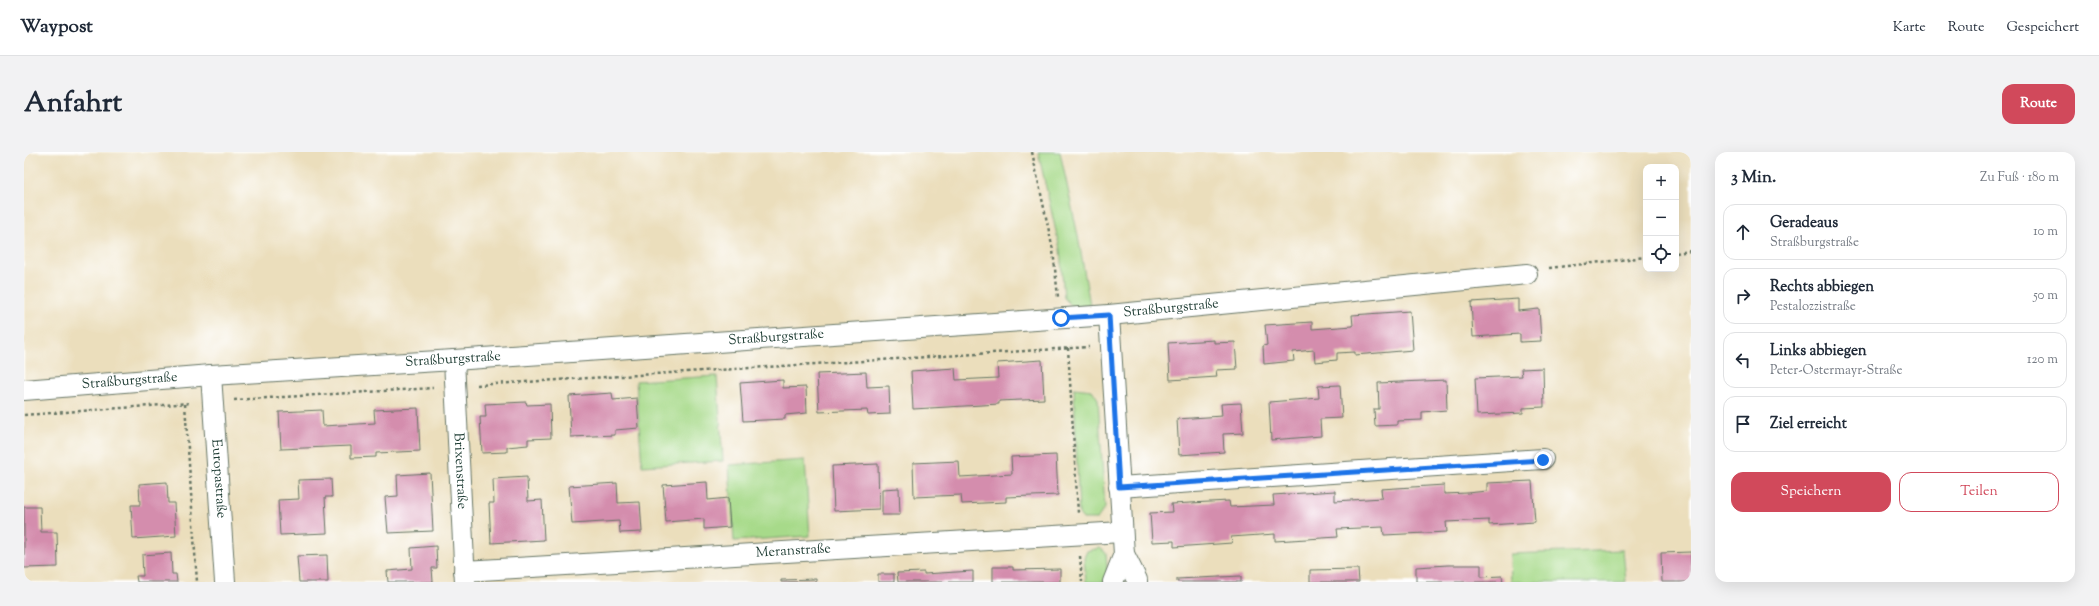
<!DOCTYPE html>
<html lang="de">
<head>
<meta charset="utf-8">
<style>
	:root { --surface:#fff; --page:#f2f2f3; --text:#1f2937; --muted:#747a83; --line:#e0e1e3; --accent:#d1495b }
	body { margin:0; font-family:"Sorts Mill Goudy",serif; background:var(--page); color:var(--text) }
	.controls { position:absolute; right:12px; top:12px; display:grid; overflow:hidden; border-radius:8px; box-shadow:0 4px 16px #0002 }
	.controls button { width:36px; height:36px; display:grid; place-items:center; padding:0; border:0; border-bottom:1px solid var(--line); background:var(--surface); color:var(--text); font:20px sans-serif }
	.stop { position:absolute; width:12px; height:12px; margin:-9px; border:3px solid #1a73e8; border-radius:50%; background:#fff }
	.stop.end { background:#1a73e8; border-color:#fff; box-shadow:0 1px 4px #0008 }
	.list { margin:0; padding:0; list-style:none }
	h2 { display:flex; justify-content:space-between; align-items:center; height:52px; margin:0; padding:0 16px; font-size:17px }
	h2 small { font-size:13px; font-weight:400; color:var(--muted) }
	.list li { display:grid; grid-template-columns:26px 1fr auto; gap:12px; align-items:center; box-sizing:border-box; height:56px; margin:0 8px 8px; padding:0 8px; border:1px solid var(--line); border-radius:12px }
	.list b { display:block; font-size:15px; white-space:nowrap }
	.list p { margin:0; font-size:13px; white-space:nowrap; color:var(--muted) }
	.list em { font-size:13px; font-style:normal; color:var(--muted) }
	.actions { display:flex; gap:8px; padding:12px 16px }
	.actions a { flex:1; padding:9px 0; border:1px solid var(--accent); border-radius:12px; text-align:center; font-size:14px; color:var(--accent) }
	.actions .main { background:var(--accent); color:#fff }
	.icon { flex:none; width:22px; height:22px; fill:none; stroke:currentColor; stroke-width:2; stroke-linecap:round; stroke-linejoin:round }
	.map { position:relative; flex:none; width:1667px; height:430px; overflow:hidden; border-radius:12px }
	header { display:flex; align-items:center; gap:24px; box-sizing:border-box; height:56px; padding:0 20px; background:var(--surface); border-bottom:1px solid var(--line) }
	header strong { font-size:19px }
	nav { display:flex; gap:22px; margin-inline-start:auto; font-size:14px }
	.intro { display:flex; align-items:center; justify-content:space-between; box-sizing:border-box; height:96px; padding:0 24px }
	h1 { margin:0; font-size:28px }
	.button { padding:10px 18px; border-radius:12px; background:var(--accent); color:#fff; font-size:14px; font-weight:700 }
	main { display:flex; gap:24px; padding:0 24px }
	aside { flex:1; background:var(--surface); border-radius:12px; box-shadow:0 4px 16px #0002 }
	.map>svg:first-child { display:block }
</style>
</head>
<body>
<header>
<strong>Waypost</strong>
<nav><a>Karte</a><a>Route</a><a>Gespeichert</a></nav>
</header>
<div class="intro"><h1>Anfahrt</h1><a class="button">Route</a></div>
<main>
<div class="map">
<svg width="1667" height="430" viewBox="0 0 1667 430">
	<rect width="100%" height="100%" fill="#fff"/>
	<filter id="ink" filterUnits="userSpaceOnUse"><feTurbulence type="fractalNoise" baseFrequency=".025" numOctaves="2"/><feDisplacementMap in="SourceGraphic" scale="8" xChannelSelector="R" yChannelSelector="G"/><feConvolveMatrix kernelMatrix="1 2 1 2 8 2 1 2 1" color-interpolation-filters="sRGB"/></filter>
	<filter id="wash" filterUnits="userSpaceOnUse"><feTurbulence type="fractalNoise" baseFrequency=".012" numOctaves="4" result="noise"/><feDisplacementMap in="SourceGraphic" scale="16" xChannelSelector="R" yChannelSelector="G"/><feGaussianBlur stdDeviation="0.9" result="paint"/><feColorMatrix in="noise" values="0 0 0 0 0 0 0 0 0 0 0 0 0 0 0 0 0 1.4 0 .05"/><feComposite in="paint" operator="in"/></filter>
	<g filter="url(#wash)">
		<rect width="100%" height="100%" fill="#ebdebc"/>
		<path fill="#a7da8a" stroke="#638c5f" d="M1014,0H1036L1054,84L1066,153L1049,155L1040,146L1036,97Z
			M693,224L699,309L618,314L612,229Z
			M1050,236L1068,238L1074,247L1081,356L1073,367H1059L1055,362Z
			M781,308L786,384L710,389L705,313Z
			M1076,396L1082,401L1084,430H1062L1060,406L1063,399Z
			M1599,398L1602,430H1487L1486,402Z"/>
		<g id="blocks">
			<path fill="#d48dad" d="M1494,147V159L1515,157L1517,189L1496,190V182L1449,185L1447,150Z
				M1386,159L1389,198L1331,203V200L1313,201V208L1291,210L1290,198L1269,200L1270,209L1240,212L1239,194L1243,193L1241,173L1288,170V177L1329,174L1328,163Z
				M1190,188V191L1211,190L1213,217L1192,218L1193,225L1146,228L1144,191Z
				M1018,208L1020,247L975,249V252L889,257L887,219L931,216L932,228L974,226L973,211Z
				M1519,216L1520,255L1499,256V261L1453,263L1451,226L1498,224L1497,217Z
				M842,220L843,235L865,234L866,262L844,263L843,258L795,260L793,222Z
				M759,228V236L782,235L783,261L761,263V267L719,269L716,231Z
				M1422,228L1423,258L1398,260V268L1373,269V273L1351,274L1350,257H1355L1354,231Z
				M1316,233L1318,266L1296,267L1297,284L1247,288L1245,250L1295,246L1294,234Z
				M588,241L589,248L613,246L615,276L591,278V283L547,285L545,244Z
				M502,250L503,253L526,252L527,286L504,287V293L483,295V300L458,301L456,265H462L461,252Z
				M1217,251L1219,281L1199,282L1200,300L1155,303L1153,267L1198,264L1197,252Z
				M394,256L396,299L352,301V305L327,306V294L257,297L255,260L298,258L299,274L351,271L350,258Z
				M1032,303L1034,343L982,345V350L938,352L937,343L890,345L889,311L935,309L936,325L988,322L987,305Z
				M854,312L855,357L810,359L808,314Z
				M406,321L409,379L364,381L361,345L374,344L373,323Z
				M503,325L504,349L518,348L520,388L467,391L465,351H470L469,327Z
				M307,327L308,345H301L303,381L256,383L254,348L275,347L274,328Z
				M1508,329L1511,370L1465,373V368L1422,370L1423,380L1360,383L1359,375L1313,377L1314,385L1251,389V382L1207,385L1208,391L1150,395V389L1128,390L1126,361L1148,360L1147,352L1205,349L1206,355L1250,353L1249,343L1311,339V349L1358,346L1357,337L1420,333V342L1443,341L1463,339V331Z
				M143,330L144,351H150L152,384L109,387L107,353H116L115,332Z
				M683,330L684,348L704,346L706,375L680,377V367L642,370L639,333Z
				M593,331L594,351L616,350L618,380L596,381L595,369L548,372L545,334Z
				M875,336L876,363H858V337Z
				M0,355H16L17,380H33L34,415L0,416Z
				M412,394L413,416H408L409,430H364L363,419L388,417L387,396Z
				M1667,400V430H1638L1637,401Z
				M147,401L148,422H152L153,430H113L112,424H119L118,403Z
				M303,403L304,430H275L273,404Z
				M1424,413H1457V425L1478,424L1479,430H1392V415Z
				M969,415H989V418L1036,417V430H969Z
				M1334,417L1335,430H1286V418Z
				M949,419V430H874L873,421L900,420V422Z
				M854,422H870V430H854Z
				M1217,424V430H1153V427Z
				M792,427V430H757V428Z"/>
		</g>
	</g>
	<g filter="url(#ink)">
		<use href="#blocks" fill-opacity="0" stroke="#667564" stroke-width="1"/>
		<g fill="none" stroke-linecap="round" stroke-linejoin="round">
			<defs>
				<g id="minor">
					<path d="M1085,163L1100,402L1113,428V430"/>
					<path id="s1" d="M430,208L441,430"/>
					<path id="s2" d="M187,223L201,430"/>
					<path id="s3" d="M0,238L187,223L430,208L1085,163L1503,122"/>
					<path d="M1095,335L1519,307"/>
					<path id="s4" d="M440,419L1098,380"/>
					<path d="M1089,430L1100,402"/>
				</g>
			</defs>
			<use href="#minor" stroke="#667564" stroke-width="22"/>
			<path stroke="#667564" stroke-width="2.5" stroke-dasharray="3 3" stroke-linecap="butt" d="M1008,0L1029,98L1034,145
				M1652,101L1667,99
				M1525,116L1622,105
				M1044,196L1054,361
				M453,233L1065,195
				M210,248L409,236
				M161,252L173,430
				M0,263L167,251
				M1056,404L1058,430"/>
			<use href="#minor" stroke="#fff" stroke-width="20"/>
		</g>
	</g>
	<g fill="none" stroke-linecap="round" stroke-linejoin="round" filter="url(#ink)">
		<path stroke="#1a73e8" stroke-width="5" d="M1037,166L1085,163L1095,335L1519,308"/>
	</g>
	<g text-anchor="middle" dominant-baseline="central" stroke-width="3.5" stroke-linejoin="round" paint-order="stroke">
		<g font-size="14" fill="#1f3d34" stroke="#fff">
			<text stroke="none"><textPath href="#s3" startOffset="1150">Straßburgstraße</textPath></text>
			<text stroke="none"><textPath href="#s3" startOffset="754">Straßburgstraße</textPath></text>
			<text stroke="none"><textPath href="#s3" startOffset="430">Straßburgstraße</textPath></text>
			<text stroke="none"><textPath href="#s3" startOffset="106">Straßburgstraße</textPath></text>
			<text stroke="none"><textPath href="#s1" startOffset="111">Brixenstraße</textPath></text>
			<text stroke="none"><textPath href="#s2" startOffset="104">Europastraße</textPath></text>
			<text stroke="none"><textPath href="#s4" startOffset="330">Meranstraße</textPath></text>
		</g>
	</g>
</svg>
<div class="controls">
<button>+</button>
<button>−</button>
<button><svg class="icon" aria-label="locate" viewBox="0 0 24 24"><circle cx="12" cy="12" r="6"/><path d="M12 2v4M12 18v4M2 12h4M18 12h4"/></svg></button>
</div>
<div class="stop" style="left:1037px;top:166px"></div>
<div class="stop end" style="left:1519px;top:308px"></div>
</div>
<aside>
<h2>3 Min.<small>Zu Fuß · 180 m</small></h2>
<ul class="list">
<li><svg class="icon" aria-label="ahead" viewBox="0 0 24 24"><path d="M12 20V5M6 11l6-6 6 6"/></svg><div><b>Geradeaus</b><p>Straßburgstraße</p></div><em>10 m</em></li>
<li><svg class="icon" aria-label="right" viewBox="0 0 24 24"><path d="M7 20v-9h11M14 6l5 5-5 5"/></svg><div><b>Rechts abbiegen</b><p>Pestalozzistraße</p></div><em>50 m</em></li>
<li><svg class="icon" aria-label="left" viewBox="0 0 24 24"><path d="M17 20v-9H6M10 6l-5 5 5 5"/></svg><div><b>Links abbiegen</b><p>Peter-Ostermayr-Straße</p></div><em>120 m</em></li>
<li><svg class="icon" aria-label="arrive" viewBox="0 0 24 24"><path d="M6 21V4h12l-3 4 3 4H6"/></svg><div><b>Ziel erreicht</b></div></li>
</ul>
<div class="actions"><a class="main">Speichern</a><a>Teilen</a></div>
</aside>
</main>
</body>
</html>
